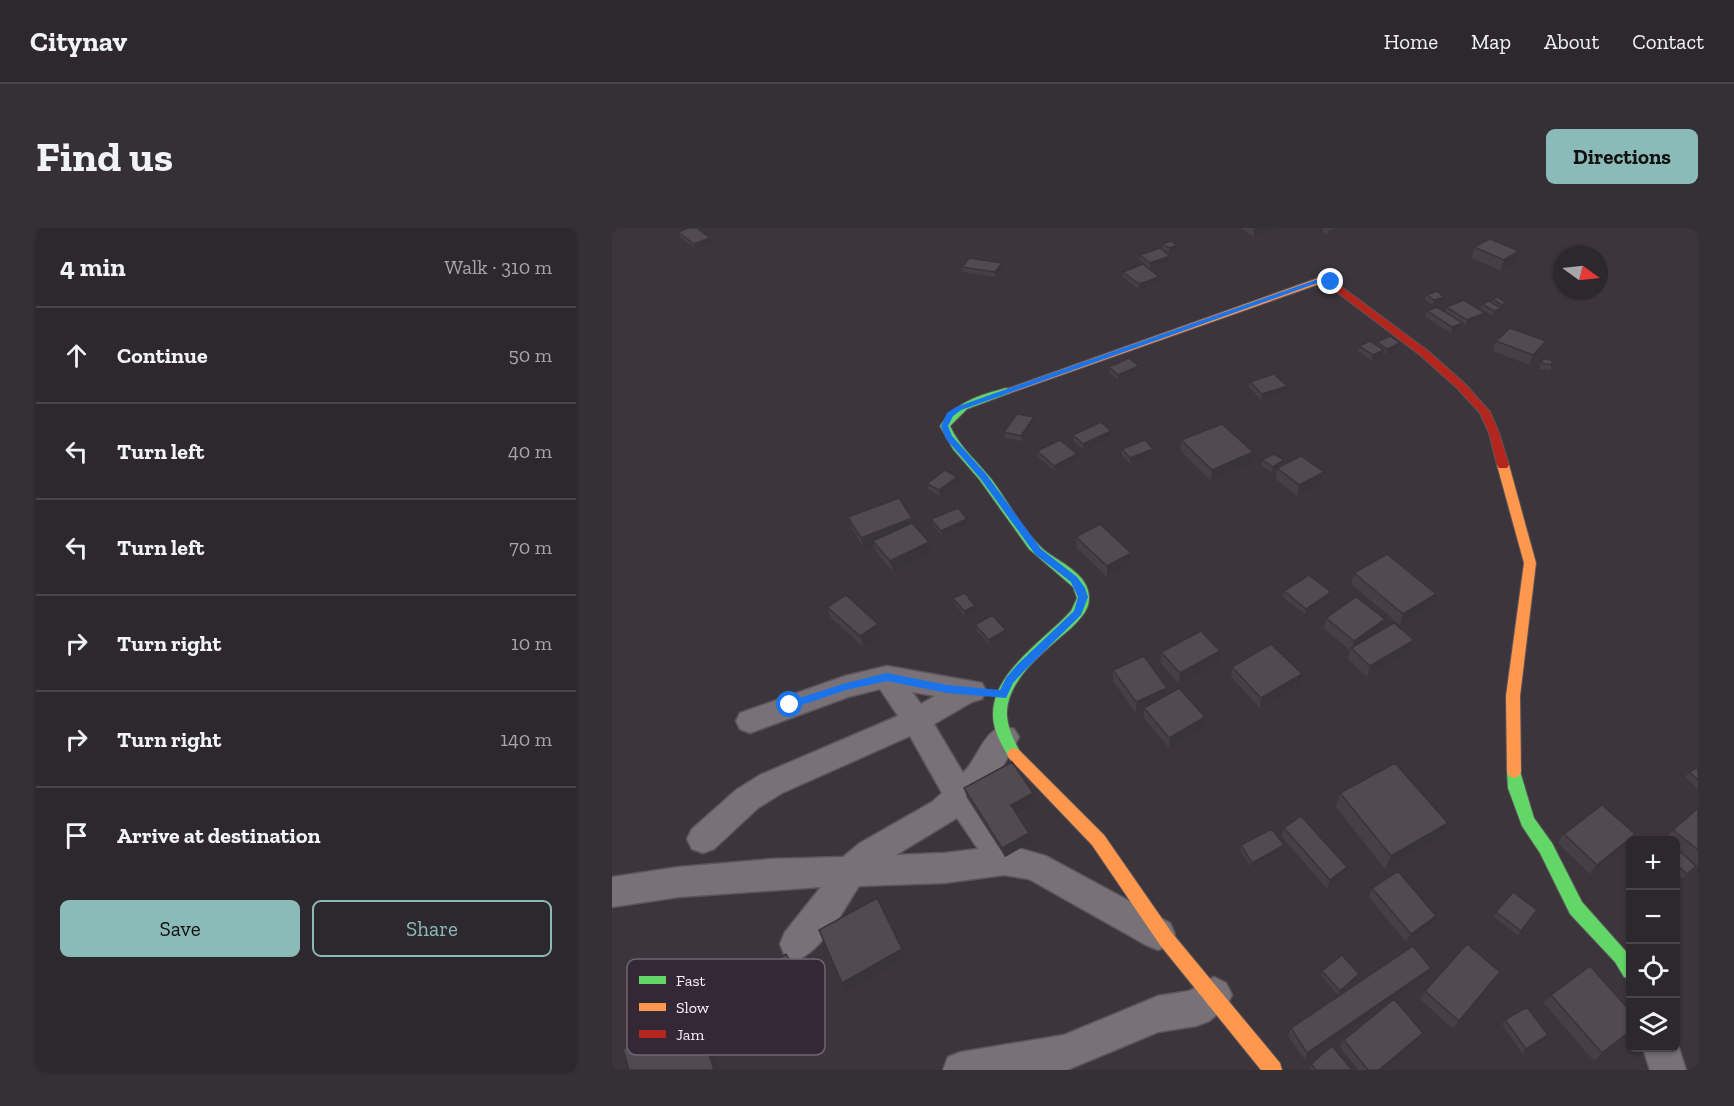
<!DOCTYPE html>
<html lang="en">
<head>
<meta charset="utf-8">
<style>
	:root { --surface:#2d282d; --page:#353035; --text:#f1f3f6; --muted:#a7a6aa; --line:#484449; --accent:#8bbbb9 }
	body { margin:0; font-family:"Zilla Slab",serif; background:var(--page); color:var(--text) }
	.controls { position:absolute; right:18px; bottom:18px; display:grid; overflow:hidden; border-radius:9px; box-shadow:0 2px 4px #0004 }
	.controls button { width:54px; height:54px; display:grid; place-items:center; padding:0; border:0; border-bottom:2px solid var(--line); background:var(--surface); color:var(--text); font:30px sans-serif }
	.compass { position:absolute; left:942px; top:18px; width:54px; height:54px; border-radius:50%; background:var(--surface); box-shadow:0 2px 4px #0004; rotate:105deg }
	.stop { position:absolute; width:18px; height:18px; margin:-14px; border:4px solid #1a73e8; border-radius:50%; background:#fff }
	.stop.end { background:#1a73e8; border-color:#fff; box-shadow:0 2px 6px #0008 }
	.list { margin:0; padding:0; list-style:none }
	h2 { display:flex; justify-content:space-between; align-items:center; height:78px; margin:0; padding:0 24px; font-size:26px }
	h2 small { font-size:20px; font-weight:400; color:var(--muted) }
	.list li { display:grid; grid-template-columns:39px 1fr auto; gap:18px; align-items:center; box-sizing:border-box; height:96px; padding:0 24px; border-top:2px solid var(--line) }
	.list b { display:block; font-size:22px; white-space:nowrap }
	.list em { font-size:20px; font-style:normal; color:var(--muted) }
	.actions { display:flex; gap:12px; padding:18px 24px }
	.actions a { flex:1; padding:14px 0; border:2px solid var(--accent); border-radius:9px; text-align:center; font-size:21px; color:var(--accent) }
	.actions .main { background:var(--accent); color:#111 }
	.icon { flex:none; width:33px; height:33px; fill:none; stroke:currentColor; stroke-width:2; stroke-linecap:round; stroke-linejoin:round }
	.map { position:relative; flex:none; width:1086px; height:842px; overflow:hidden; border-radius:9px }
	header { display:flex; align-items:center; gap:36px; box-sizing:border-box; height:84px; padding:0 30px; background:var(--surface); border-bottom:2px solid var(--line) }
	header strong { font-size:28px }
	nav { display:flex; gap:33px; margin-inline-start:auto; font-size:21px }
	.intro { display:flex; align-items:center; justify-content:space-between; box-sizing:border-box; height:144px; padding:0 36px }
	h1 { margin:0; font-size:42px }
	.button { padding:15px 27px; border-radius:9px; background:var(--accent); color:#111; font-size:21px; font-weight:700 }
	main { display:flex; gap:36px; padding:0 36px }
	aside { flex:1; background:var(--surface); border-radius:9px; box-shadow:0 2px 4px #0004 }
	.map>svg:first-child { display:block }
</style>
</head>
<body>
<header>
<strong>Citynav</strong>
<nav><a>Home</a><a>Map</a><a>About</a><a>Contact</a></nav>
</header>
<div class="intro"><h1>Find us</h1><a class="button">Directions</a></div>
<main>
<aside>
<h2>4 min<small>Walk · 310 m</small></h2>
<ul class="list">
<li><svg class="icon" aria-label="ahead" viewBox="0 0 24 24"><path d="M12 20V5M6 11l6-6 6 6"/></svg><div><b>Continue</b></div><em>50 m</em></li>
<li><svg class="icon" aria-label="left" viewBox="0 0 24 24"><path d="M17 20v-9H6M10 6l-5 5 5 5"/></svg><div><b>Turn left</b></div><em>40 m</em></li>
<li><svg class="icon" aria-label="left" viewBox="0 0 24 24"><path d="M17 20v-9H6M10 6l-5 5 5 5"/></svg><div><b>Turn left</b></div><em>70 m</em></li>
<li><svg class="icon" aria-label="right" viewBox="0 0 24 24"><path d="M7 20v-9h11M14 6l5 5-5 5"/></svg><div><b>Turn right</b></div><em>10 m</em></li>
<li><svg class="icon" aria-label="right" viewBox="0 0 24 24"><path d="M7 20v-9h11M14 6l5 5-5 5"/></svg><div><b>Turn right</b></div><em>140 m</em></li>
<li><svg class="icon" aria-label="arrive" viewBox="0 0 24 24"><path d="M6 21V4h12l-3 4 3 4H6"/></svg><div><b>Arrive at destination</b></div></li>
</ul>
<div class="actions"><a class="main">Save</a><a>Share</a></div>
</aside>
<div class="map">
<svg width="1086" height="842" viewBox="0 0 1086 842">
	<rect width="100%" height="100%" fill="#3c363c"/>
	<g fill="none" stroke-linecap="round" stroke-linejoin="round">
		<defs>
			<path id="street" d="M275,438L370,455L374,463L370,471L360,474L322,496L351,545C368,529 374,491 402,501L407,509C396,530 383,553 366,570L402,619L434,628L558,695L563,706L558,717L546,722L534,717L417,651L392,647L332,655L247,658C232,681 211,722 185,732L173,728L168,716L173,704L209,659L67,669L0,679V649L67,639L160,631L231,629L248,615L320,574L330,565L298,508L170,565L146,580L102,621L91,625L80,621L75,611L80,601L124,562L148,547L286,488L268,461L236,469L138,505L128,501L124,493L128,485L233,448ZM300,464L323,468L309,476ZM345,590L366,621L332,625L284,627Z
				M602,749L614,755L620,767L614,779L597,793L584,798L546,804L455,842H331L336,829L349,824L452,807L546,768L577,763Z
				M1064,811L1074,842H1038L1031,820H1064Z"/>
			<path id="fast" d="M394,160L398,161V165L355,181L338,198C348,220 366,234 380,252C397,275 411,303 432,322C448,335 478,346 477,371C477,383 466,393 458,401C434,422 393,452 395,488C396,502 403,514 409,526L407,530L402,532L397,530C390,517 381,503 381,487C380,444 434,411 459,383L465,370L461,359L417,321L367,251L341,221L328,198C343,174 368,167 394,160Z
				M902,538L907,540L922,590L940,615L970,674L1018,728V751L1012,749L1003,734L958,686L928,625L910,598L896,560L895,544L897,540Z"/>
			<path id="slow" d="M709,49L721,53L716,56L710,55L398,165L394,166L389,163Z
				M891,233L897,237L924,335L908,468L909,544L907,548L902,550L897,548L895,544L894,468L912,335L885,237Z
				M402,520L407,522L492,607L560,705L668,835L670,842H649L548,717L480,617L397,530L395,526L397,522Z"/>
			<path id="jam" d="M713,51H719L816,123L853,156L878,184L887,205L897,237L895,240H887L885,237L877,205L868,185L845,160L808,127L713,55Z"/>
		</defs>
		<use href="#street" stroke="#5b555b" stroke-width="3"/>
		<use href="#fast" stroke="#5b555b" stroke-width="2"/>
		<use href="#slow" stroke="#5b555b" stroke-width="2"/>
		<use href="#jam" stroke="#5b555b" stroke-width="2"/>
		<use href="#street" fill="#787278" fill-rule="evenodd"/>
		<use href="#fast" fill="#63d668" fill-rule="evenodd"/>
		<use href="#slow" fill="#ff974d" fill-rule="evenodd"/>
		<use href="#jam" fill="#b3261e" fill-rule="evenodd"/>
	</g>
	<path fill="#464046" d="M629,0H668L642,9Z
		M711,0H729L728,4L716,7L710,3Z
		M66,4L98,10L100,15L84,21L68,9Z
		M551,16L565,17V23L557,25L551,21Z
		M862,19L907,23L904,34L889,43L860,30Z
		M528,27L558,33L538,40L528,32Z
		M390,35L391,40L384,49L351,44L350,39Z
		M511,44L547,49V54L527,61L511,49Z
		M815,67L831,74L821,77L813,72Z
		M880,71L894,75L893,80L888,82L887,85L881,88L869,81L870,76L879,74Z
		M834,79L873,85L871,90L854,98L850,96L849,100L839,105L813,89L815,83L833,84Z
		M884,113L930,124L917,137L881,123Z
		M765,114L787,120L774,126L772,125L771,128L760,133L746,123L747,118L764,117Z
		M930,131L940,137L938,142L928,141V136Z
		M497,139L527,144L506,152L497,144Z
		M638,154L674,164L649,172L637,159Z
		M422,189V195L410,213L393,210L392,204Z
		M499,203V209L472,222L462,213L461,207Z
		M569,212L640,235L599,253L569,223Z
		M510,221L541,227L519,236L510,227Z
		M425,223L465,226V232L443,243L426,229Z
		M650,232L671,237L710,255L685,268L664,251L665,241L660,244L650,238Z
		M346,254L328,268L316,261L315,256Z
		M236,289L300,290L302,296L317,314L320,325L281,344L264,324L262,317L252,321L240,300Z
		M319,291L357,296L330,308L321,297Z
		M464,309L519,325V336L495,349L465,320Z
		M742,345L821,377L788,397L739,356Z
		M672,363L718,370L693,386L671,369Z
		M341,370L364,383L353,389L343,376Z
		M215,379L266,396L270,406L252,419L219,390Z
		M714,390L770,402L765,405L802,412L798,423L755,449L736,431L738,422L712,401Z
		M363,397L395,408L378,417L364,402Z
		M549,424L607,434L567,456L549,435Z
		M620,439L688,457L648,480L619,449Z
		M501,442L555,460V467L593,489L592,500L557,520L532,490V481L524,485L501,453Z
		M1086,539V561L1073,549L1077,544Z
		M352,560L421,565L423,574L404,585L419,614L393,629L355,570Z
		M728,565L836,595L829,608L773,641L724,579Z
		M1086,580V639L1064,620V612H1054L1053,611L1061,602Z
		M672,600L735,639L732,649L715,661L670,609Z
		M952,606H1023L1016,615L978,646L946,615Z
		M629,617L671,622L639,639L628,622Z
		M1064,620L1080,643L1070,650L1064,644Z
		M760,660L820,697L794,714L757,669Z
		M925,682L906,707L881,688L884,684Z
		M819,740L814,748L693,832L676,808L679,800Z
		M710,743L745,750L726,767L709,747Z
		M888,744L841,801L808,771L813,763Z
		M939,767L1018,804L982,833L932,775Z
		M893,792L933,811L910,825L890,796Z
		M811,805L807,813L771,842H746L728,819L732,812Z
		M699,836L740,842H699L698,840Z"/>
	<path fill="#393439" d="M642,0H668L642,9Z
		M725,0H729L728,4L716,7L717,2Z
		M98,10L100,15L84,21L82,16Z
		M565,17V23L557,25V20Z
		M907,23L904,34L889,43L892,32Z
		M558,28V33L538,40V35Z
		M390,35L391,40L384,49L383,44Z
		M547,49V54L527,61V56Z
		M832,69L831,74L821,77L822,72Z
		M894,75L893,80L888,82L890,77Z
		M889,80L887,85L881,88L882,83Z
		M873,85L871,90L854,98L855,92Z
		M851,95L849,100L839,105L840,99Z
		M934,113L930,124L917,137L921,127Z
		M788,115L787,120L774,126L775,121Z
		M772,122L771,128L760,133L761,127Z
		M527,138V144L506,152V147Z
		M675,158L674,164L649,172L650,166Z
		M422,189V195L410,213L409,208Z
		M499,203V209L472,222L471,216Z
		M541,221V227L519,236L518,230Z
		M641,224L640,235L599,253L600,242Z
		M465,226V232L443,243L442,238Z
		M672,232L671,238L665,240V241L660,244L661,239Z
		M712,244L710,255L685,268L687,257Z
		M345,249L346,254L328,268L327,262Z
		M300,290L303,301L261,313L262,317L252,321L249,310Z
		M355,291L357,296L330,308L329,303Z
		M317,314L320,325L281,344L278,333Z
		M519,325V336L495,349V338Z
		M719,364L718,370L693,386L694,381Z
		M824,366L821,377L788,397L791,386Z
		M363,378L364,383L353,389L352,383Z
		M773,391L770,402L741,422L740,421L742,413Z
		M266,396L270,406L252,419L248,408Z
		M394,402L395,408L378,417L377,412Z
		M802,412L798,423L755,449L758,438Z
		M608,423L607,434L567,456L568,445Z
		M690,446L688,457L648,480L649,470Z
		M555,460V470L524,485V474Z
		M593,489L592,500L557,520V510Z
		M421,565L423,574L401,587L399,577Z
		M836,595L829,608L773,641L779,628Z
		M417,605L419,614L393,629L390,620Z
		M1023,606L1016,615L978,646L985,637Z
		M672,617L671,622L639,639L640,635Z
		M735,639L732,649L715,661L718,652Z
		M824,688L820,697L794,714L799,706Z
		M290,721L294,729L235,763L230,755Z
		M174,726L180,734L214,794L169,824L163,817Z
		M819,740L814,748L693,832L695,825Z
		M888,744L882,752L841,801L847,793Z
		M747,746L745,750L726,767L728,763Z
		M82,781L90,789L108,842H102Z
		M1018,803V804L982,833L990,825Z
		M811,805L807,813L771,842H767Z
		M936,807L933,811L910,825L914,821Z"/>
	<path fill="#514b51" stroke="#393439" stroke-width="1.5" d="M76,0H85L98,10L82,16L66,4Z
		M878,11L907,23L892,32L862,19Z
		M559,13L565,17L557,20L551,16Z
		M548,20L558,28L538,35L528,27Z
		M357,30L390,35L383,44L350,39Z
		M531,36L547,49L527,56L511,44Z
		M825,63L832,69L822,72L815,67Z
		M885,69L894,75L890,77L880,71Z
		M852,72L873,85L855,92L834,79Z
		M877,73L889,80L882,83L870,76Z
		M825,79L851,95L840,99L815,83Z
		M898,100L934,113L921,127L884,113Z
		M778,108L788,115L775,121L765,114Z
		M758,113L772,122L761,127L747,118Z
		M517,130L527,138L506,147L497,139Z
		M930,131L940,132V137L930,135Z
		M662,146L675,158L650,166L638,154Z
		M405,186L422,189L409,208L392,204Z
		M489,194L499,203L471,216L461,207Z
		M610,196L641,224L600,242L569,212Z
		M448,212L465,226L442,238L425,223Z
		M533,212L541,221L518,230L510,221Z
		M662,226L672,232L661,239L650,232Z
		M689,228L712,244L687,257L665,240Z
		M333,242L345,249L327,262L315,256Z
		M287,270L300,290L249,310L236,289Z
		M346,280L355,291L329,303L319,291Z
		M300,295L317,314L278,333L261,313Z
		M488,296L519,325L495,338L464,309Z
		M775,326L824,366L791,386L742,345Z
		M697,347L719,364L694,381L672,363Z
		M353,365L363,378L352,383L341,370Z
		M234,367L266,396L248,408L215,379Z
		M744,369L773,391L742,413L714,390Z
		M380,387L394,402L377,412L363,397Z
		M782,395L802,412L758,438L739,420Z
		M589,403L608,423L568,445L549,424Z
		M659,416L690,446L649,470L620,439Z
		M532,428L555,460L524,474L501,442Z
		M567,460L593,489L557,510L532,480Z
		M400,534L421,565L399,577L417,605L390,620L352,560Z
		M783,535L836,595L779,628L728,565Z
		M1086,539V552L1077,544Z
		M990,577L1023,606L985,637L952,606Z
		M1086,580V622L1061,602Z
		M689,588L735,639L718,652L672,600Z
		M660,601L672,617L640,635L629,617Z
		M1064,620L1084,638L1075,646L1064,636Z
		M786,643L824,688L799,706L760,660Z
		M901,664L925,682L909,703L884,684Z
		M265,670L290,721L230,755L207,702Z
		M855,716L888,744L847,793L813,763Z
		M801,718L819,740L695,825L679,800Z
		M174,726L208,786L163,817L130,754Z
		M730,727L747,746L728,763L710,743Z
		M978,738L1018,783V803L990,825L939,767Z
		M782,771L811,805L767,842H756L732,812Z
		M915,779L936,807L914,821L893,792Z
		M82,781L102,842H17L11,821Z
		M720,818L740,842H704L699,836Z"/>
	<path fill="#1a73e8" d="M709,50L722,54L719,56L709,54L697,58L349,182L341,188L336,198L340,208L374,246L429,321L465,349L473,360L476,369L469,387L412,443L401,455L394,470L335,465L275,453L234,462L178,481L175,480V474L234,455L275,445L335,457L388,462L394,450L405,437L462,383L466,369L459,354L423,326L368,250L334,211L329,198L335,185L344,179Z"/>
	<rect x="15" y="731" width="198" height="96" rx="9" fill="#352836" stroke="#706571" stroke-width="1.5"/>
	<rect x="27" y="748" width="27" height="8" fill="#63d668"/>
	<rect x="27" y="775" width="27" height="8" fill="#ff974d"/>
	<rect x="27" y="802" width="27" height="8" fill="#b3261e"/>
	<g font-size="16" fill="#faf2fa">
		<text x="64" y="758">Fast</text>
		<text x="64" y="785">Slow</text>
		<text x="64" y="812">Jam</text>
	</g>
</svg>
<div class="controls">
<button>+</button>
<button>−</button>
<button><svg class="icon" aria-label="locate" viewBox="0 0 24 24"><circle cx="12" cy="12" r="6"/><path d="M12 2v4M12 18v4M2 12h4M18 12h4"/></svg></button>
<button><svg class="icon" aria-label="layers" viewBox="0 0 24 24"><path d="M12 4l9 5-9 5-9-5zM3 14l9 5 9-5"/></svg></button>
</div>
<svg class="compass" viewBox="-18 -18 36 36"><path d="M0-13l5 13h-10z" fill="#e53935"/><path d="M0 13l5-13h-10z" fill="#a7a6aa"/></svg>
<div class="stop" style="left:178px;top:477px"></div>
<div class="stop end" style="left:719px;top:54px"></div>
</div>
</main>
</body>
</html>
